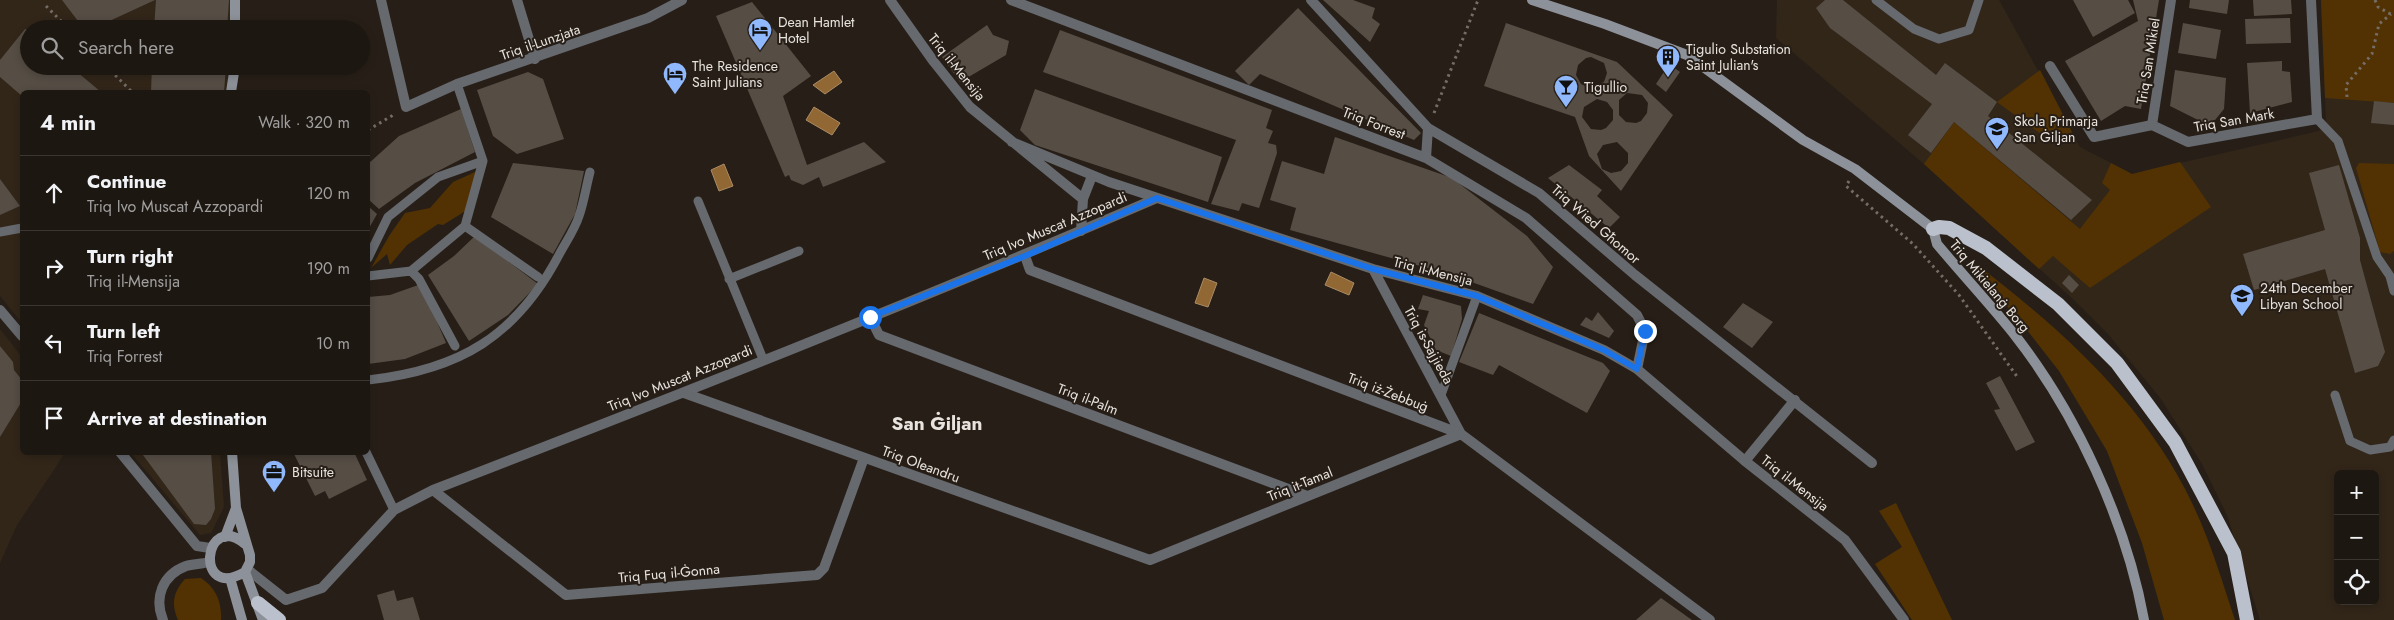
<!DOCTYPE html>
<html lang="en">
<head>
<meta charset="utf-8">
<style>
	:root { --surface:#1d1711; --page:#2a241f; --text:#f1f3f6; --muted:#a09f9f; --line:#3b3631 }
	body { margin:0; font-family:Jost,sans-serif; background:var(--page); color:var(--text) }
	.controls { position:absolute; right:15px; bottom:15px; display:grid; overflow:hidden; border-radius:8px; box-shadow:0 2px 8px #0003 }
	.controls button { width:45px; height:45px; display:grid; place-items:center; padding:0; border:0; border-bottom:1px solid var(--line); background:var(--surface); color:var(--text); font:25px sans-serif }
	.stop { position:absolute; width:15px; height:15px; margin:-11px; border:4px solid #1a73e8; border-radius:50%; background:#fff }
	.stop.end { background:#1a73e8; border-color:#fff; box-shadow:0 1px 5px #0008 }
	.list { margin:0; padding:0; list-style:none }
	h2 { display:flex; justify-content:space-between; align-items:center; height:65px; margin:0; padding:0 20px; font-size:21px }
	h2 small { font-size:16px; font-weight:400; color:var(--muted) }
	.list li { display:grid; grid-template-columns:32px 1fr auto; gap:15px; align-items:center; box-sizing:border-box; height:75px; padding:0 20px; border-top:1px solid var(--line) }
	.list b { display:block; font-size:19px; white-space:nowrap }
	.list p { margin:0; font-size:16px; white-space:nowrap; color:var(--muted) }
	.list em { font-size:16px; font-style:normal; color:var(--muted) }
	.icon { flex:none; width:28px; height:28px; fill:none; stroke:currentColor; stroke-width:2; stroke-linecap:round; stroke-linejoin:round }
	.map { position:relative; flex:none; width:2394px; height:620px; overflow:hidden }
	.search { position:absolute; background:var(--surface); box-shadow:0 2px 8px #0003; left:20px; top:20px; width:350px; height:55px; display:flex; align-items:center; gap:12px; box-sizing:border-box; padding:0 18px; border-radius:28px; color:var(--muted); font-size:19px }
	.panel { position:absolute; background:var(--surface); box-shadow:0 2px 8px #0003; left:20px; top:90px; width:350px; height:365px; border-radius:8px }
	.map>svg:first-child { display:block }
</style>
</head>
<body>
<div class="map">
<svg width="2394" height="620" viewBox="0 0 2394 620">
	<rect width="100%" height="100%" fill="#271f17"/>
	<path fill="#322619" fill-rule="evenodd" d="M0,0H231V29H29V66H230L226,92H22V323L0,296Z
		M1777,0H1999L2080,147L2132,174L2319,131L2326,122L2321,0H2394V620H2260L2227,515L2202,464L2161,399L2108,334L2074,300L1924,164L1776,38ZM2338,474H2375V601H2338Z
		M0,329L22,357V452L65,453L17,525L0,563Z
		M131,453H220L224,507L211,533L200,535Z"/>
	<path fill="#523203" d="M2321,0H2394V103L2325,98Z
		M2040,70L2072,132L2056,145L1997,102Z
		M1954,122L2080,229L2110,190L2102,183L2111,163L2132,174L2180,162L2211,207L2090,288L2053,256L2039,269L1924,164Z
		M2359,163L2394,164V251L2390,254L2380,252L2356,168Z
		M484,168L475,205L443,225L438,224L407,245L390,265L387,254L371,268L389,236L405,213L430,208L453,182Z
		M1976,264C2061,329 2145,404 2192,503C2210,540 2222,581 2235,620H2164L2142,543L2107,451L2059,371L2020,321L1972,267Z
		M1896,503L1952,620H1912L1875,564L1902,547L1879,511Z
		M201,578C216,588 222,602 221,620H178C171,604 173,592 185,579Z"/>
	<path fill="#916733" stroke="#ab8c66" d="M834,71L842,82L825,94L813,85Z
		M814,107L840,123L832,135L806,120Z
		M724,164L733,186L719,191L711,170Z
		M1331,272L1354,283L1349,295L1325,285Z
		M1204,278L1217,283L1208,307L1195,303Z"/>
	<path fill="#564e45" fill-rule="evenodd" d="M62,0H155L92,29H84Z
		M156,0H229L227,29H154Z
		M1323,0H1353L1375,8L1372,18L1380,24L1370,42Z
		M1825,0H1843L1936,75L1945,63L1997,102L1988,116L2092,200L2071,220L1954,122L1931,153L1908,135L1932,104L1830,28L1816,8Z
		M2073,0H2128L2135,13L2093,37Z
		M2133,0H2159L2141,109L2125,106L2101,121L2065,61L2138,21Z
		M2190,0H2229L2227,14L2189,8Z
		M2253,0H2291L2292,14L2254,16Z
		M752,2L811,76L783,96L807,165L864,142L886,162L823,187L819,177L803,185L791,180L789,175L785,177L716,16Z
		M1298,8L1421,133L1414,140L1260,74L1249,85L1235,71Z
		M2290,18L2291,43L2246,44L2245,19Z
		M1506,23L1617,62L1673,115L1621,191L1589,156L1575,117L1484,86ZM1591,57L1604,63L1607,73L1604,82L1590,88L1581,84L1576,75L1578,65L1586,58ZM1627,93L1642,95L1648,103L1647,113L1641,121L1636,123L1626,122L1619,115V100ZM1597,99L1607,102L1613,110V120L1606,128L1601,130L1591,129L1582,117L1584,107ZM1617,142L1628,153V163L1621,171L1611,173L1602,169L1597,154L1603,145Z
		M2183,23L2221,30L2216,59L2178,53Z
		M987,25L993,35L1009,41L1006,55L960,82L942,57Z
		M25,29L29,31V66H70L101,92H22V96L0,77V60Z
		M1060,30L1272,110L1266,128L1273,131L1268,143L1276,145L1277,153L1259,208L1242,203L1239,211L1211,204L1236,140L1043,72Z
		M2282,61V71L2290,72L2292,102L2250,113L2247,63Z
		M1669,64L1680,72L1666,92L1656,84Z
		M152,66H226L224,92H151Z
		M2175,70L2226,78L2224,109L2215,120L2206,124L2170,106Z
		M528,72L543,79L564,139L517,154L493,136L477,90Z
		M1035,89L1222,157L1208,202L1035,145L1020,130Z
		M2374,101L2394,103V125L2371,123Z
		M461,109L475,152L415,183L379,209L368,199V164L399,136Z
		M1335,137L1452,178L1527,236L1553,267L1533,304L1449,274L1290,230L1296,208L1270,200L1282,161L1324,174Z
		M513,163L584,171L575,214L553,254L491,217Z
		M1569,165L1602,190L1597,196L1620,217L1609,228L1548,178Z
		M2339,165L2360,238V260L2385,352L2378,366L2355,373L2325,269L2254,290L2243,254L2325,230L2309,173Z
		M0,179L20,206L0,215Z
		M368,206L377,214L368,230Z
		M475,236L538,284L508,315L469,341L428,275L454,256Z
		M2069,275L2079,285L2072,293L2062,283Z
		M421,284L446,343L405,359L368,364V297L390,295Z
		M1423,295L1461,306L1462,319L1451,356L1436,350L1424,325L1429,311L1418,309Z
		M1743,303L1773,322L1752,348L1723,327Z
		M1598,312L1614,331L1609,338L1580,325L1586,317L1592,321Z
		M1479,313L1603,363L1610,371L1587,413L1499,365L1493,375L1459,362Z
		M0,346L13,362L14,370L22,380V401L0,437Z
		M2000,376L2035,442L2016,451L1994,410L2000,409L1986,383Z
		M147,452H211L215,509L211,519L206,525L194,524L143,455Z
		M293,452H354L367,480L329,499L325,491L315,496Z
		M394,590L397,601L413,597L420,620H384L377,595Z
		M1661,598L1692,620H1636Z"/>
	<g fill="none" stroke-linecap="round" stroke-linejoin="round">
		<path stroke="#746d66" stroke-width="3" stroke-dasharray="2.5 4" stroke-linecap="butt" d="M2375,0L2378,7L2394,16
			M46,6L69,29
			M106,66L132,92
			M2347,97L2346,85L2372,54L2379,24L2391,14
			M1434,113L1478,0
			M368,130L395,114
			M1849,181L1846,186L1913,244L1959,295L2018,378"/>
		<path stroke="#66696e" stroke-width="9" d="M1876,0L1914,29L1939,39L1969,30L1979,0
			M2317,119L2338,141L2377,257L2390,276L2394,291
			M698,201L763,359
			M465,226L538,277
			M0,232L22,228
			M368,258L388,217L438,177L483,161L457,84
			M411,271L419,279L455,346
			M368,276L411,271L465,226L483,161
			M729,279L799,251
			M368,380C460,370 517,336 560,253C566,242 575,229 579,216C584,202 586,187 590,172
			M1441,395L1477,296
			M2335,395L2350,441L2370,450L2390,447L2394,440
			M366,452L394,510"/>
		<path stroke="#66696e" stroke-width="10" d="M1745,461L1795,400"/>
		<path stroke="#66696e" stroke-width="10" d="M381,0L406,107L457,84L648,18L682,0
			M517,0L535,59
			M890,0L934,62L970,107L1083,199L1081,231
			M1011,0L1426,158L1526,218L1637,315L1645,331L1637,369
			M1311,0L1428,128L1539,193L1635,275L1872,463
			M2050,66L2094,137L2152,125L2188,142L2317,119L2311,0
			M2152,125L2171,0
			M1012,142L1109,182L1373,269L1477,296L1604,350L1637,369L1745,461L1845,540L1904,620
			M1426,158L1428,128
			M1083,199L1092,176
			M1025,256L1030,270L1461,434L1710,620
			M0,310L22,336
			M870,317L879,335L1307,496
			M684,393L1150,560L1461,434L1373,269
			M120,452L197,546L210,548
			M433,490L566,595L817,575L824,568L864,458
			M247,569L286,600L322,588L394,510L433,490C676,396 918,301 1157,198
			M163,620C154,598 162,575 186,566C193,564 202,564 209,562"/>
		<path stroke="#8d929a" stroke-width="10" d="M1532,0L1605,24L1687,55L1803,140L1855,169L1933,229L1937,244C1962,274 1989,303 2014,334C2076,413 2126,521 2144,620
			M235,29V0
			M231,92L235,66
			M232,452L236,508L250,555V562L245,572C193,602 204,509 245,544
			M225,537L236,508
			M245,572L263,620
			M230,578L242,620"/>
		<path stroke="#bac0cc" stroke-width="14" d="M1933,229L1939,227L1949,228L1986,248L2058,304L2117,363L2175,442L2234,553L2247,620
			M258,603L279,620"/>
	</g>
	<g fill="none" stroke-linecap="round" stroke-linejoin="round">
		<path stroke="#1a73e8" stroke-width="6" d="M870,317L1025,256L1157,198L1373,269L1477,296L1604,350L1637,369L1645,331"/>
	</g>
	<defs>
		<symbol id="hotel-pin" viewBox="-11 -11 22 30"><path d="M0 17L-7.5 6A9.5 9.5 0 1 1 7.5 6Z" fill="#90b8fd" stroke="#271f17"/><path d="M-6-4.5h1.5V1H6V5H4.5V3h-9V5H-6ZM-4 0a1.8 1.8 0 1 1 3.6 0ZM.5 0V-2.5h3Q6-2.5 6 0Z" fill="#111"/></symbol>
		<symbol id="building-pin" viewBox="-11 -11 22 30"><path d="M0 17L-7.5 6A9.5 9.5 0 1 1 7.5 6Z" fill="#90b8fd" stroke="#271f17"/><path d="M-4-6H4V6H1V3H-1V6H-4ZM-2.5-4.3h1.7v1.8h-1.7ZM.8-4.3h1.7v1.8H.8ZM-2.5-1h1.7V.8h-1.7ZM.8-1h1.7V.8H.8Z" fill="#111"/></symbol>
		<symbol id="bar-pin" viewBox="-11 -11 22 30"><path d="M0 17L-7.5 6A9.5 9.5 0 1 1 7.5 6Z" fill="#90b8fd" stroke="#271f17"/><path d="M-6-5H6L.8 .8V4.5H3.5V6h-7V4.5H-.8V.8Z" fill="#111"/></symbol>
		<symbol id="school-pin" viewBox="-11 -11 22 30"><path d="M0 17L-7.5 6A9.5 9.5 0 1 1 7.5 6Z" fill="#90b8fd" stroke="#271f17"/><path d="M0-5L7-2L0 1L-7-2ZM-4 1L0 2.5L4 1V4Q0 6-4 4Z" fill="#111"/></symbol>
		<symbol id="office-pin" viewBox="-11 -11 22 30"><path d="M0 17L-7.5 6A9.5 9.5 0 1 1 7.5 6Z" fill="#90b8fd" stroke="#271f17"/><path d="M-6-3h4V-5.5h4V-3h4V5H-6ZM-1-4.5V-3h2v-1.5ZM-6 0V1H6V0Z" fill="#111"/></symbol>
	</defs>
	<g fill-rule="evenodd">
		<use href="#hotel-pin" x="746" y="16" width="28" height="38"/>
		<use href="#building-pin" x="1654" y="43" width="28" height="38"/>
		<use href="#hotel-pin" x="661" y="60" width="28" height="38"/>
		<use href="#bar-pin" x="1552" y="73" width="28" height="38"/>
		<use href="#school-pin" x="1983" y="115" width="28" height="38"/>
		<use href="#school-pin" x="2228" y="282" width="28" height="38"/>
		<use href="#office-pin" x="260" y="458" width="28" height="38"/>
	</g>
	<g text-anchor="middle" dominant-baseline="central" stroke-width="4" stroke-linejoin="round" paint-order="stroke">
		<g font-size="14" fill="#e8e3de" stroke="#271f17" text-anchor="start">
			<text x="778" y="22">Dean Hamlet<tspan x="778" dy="16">Hotel</tspan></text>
			<text x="1686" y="49">Tigulio Substation<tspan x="1686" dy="16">Saint Julian's</tspan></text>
			<text x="692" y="66">The Residence<tspan x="692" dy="16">Saint Julians</tspan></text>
			<text x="1584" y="87">Tigullio</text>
			<text x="2014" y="121">Skola Primarja<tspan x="2014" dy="16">San Ġiljan</tspan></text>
			<text x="2260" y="288">24th December<tspan x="2260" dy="16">Libyan School</tspan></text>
			<text x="292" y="472">Bitsuite</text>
		</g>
		<g font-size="14" fill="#e8e3de" stroke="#271f17">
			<text transform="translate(540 42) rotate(-19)">Triq il-Lunzjata</text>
			<text transform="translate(2148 61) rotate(-81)">Triq San Mikiel</text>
			<text transform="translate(957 67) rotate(51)">Triq il-Mensija</text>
			<text transform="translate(2234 120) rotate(-10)">Triq San Mark</text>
			<text transform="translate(1374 123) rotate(21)">Triq Forrest</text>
			<text transform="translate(1596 224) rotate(41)">Triq Wied Għomor</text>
			<text transform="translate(1055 226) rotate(-23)">Triq Ivo Muscat Azzopardi</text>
			<text transform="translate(1433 271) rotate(14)">Triq il-Mensija</text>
			<text transform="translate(1990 286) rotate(50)">Triq Mikielanġ Borg</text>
			<text transform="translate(1429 345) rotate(61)">Triq is-Sajjieda</text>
			<text transform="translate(680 378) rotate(-22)">Triq Ivo Muscat Azzopardi</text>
			<text transform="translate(1388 392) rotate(21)">Triq iż-Żebbuġ</text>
			<text transform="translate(1088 399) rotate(21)">Triq il-Palm</text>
			<text transform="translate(921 464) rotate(20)">Triq Oleandru</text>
			<text transform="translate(1795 483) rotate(38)">Triq il-Mensija</text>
			<text transform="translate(1300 484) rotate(-22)">Triq it-Tamal</text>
			<text transform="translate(669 573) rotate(-5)">Triq Fuq il-Ġonna</text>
		</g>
		<g font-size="19" font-weight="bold" fill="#e8e3de" stroke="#271f17">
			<text x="937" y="423">San Ġiljan</text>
		</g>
	</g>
</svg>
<div class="controls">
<button>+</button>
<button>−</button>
<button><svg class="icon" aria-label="locate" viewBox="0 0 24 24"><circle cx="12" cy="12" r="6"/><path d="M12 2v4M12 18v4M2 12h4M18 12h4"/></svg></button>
</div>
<div class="stop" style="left:870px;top:317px"></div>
<div class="stop end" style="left:1645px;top:331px"></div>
<div class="search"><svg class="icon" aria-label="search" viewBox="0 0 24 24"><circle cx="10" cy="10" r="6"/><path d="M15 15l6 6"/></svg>Search here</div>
<section class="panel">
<h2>4 min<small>Walk · 320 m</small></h2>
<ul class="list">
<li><svg class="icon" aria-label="ahead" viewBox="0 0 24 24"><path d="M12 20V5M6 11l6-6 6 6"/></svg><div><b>Continue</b><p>Triq Ivo Muscat Azzopardi</p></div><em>120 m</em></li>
<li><svg class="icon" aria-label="right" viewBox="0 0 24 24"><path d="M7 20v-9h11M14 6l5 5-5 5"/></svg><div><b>Turn right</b><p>Triq il-Mensija</p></div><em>190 m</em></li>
<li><svg class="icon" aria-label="left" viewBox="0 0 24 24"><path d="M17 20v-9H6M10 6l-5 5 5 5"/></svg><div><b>Turn left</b><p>Triq Forrest</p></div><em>10 m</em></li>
<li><svg class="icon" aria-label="arrive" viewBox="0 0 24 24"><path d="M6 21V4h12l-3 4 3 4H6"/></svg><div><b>Arrive at destination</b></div></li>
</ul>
</section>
</div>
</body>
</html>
